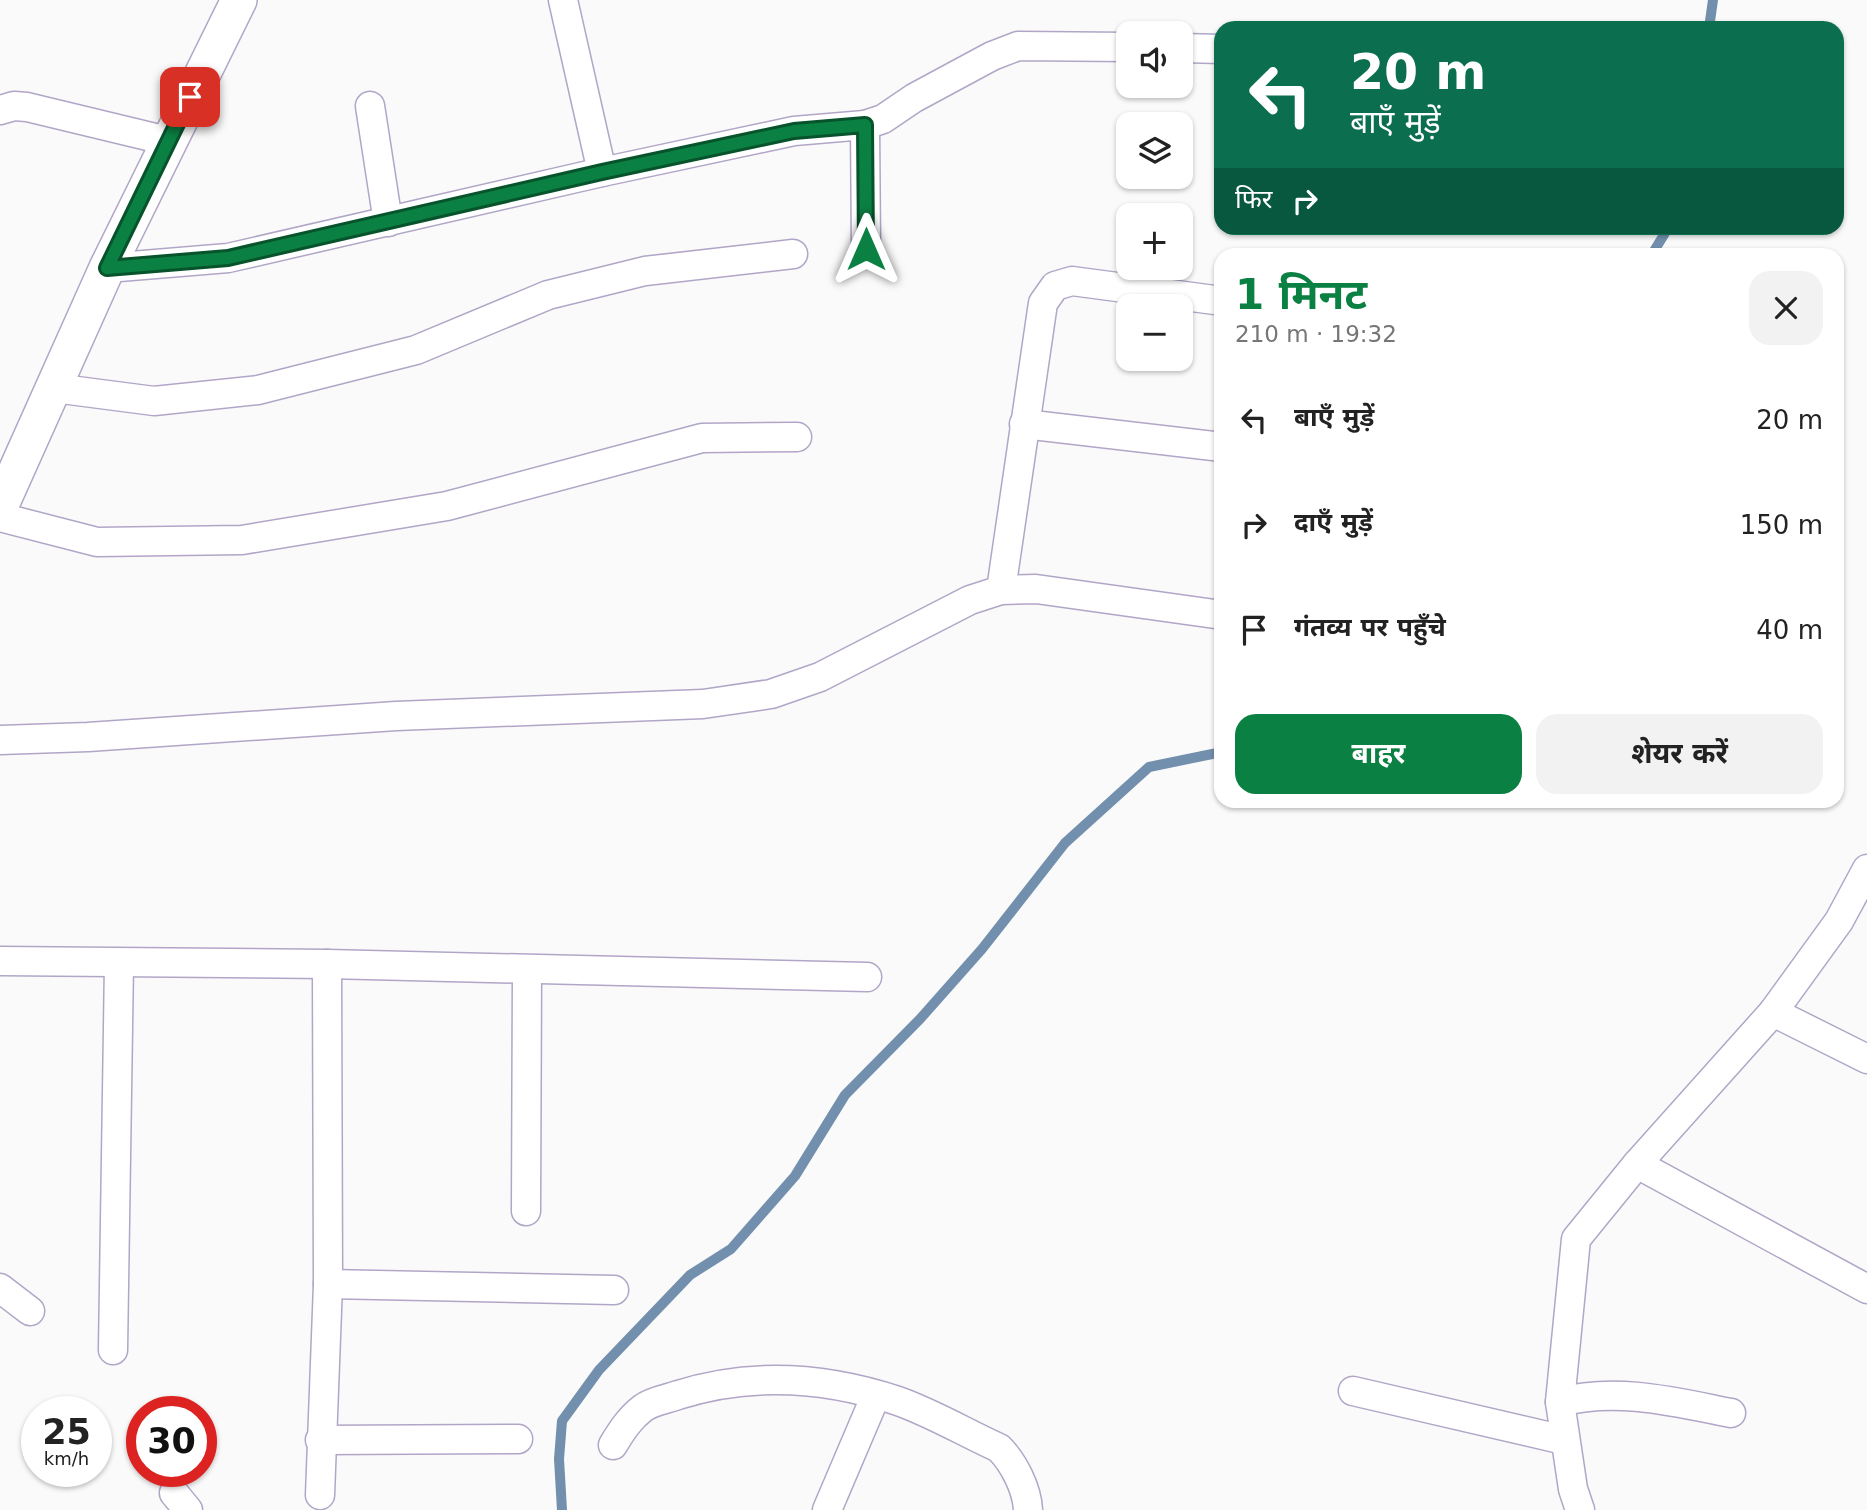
<!DOCTYPE html>
<html lang="hi">
<head>
<meta charset="utf-8">
<style>
  :root { --surface:#fff; --page:#f2f2f2; --text:#222; --muted:#767676; --accent:#0b8043 }
  body { margin:0; font-family:"DejaVu Sans","Noto Sans Devanagari",sans-serif; background:var(--page); color:var(--text); height:100vh; display:flex; flex-direction:column; font-size:26px; white-space:nowrap }
  * { box-sizing:border-box; margin:0 }
  p { font-size:23px; color:var(--muted) }
  .icon { flex:none; width:38px; height:38px; fill:none; stroke:currentColor; stroke-width:2; stroke-linecap:round; stroke-linejoin:round }
  .map { position:relative; flex:1; overflow:hidden }
  .details { position:absolute; left:1214px; top:248px; width:630px; height:560px; display:flex; flex-direction:column; background:var(--surface); border-radius:21px; box-shadow:0 2px 5px #0004 }
  .details>* { flex:none }
  .guide { position:absolute; left:1214px; top:21px; width:630px; height:214px; border-radius:21px; box-shadow:0 2px 5px #0004; background:#0b6e4f; color:#fff; overflow:hidden }
  .fabs { position:absolute; left:1116px; top:21px; display:grid; gap:14px }
  .fabs a { display:grid; place-items:center; width:77px; height:77px; border-radius:14px; background:var(--surface); box-shadow:0 2px 5px #0004; font-size:35px }
  .speed { position:absolute; left:21px; top:1396px; display:flex; gap:14px; font-size:35px; font-weight:700; text-align:center }
  .speed>* { display:grid; place-content:center; width:91px; height:91px; border-radius:50%; background:var(--surface); box-shadow:0 2px 5px #0004; line-height:1 }
  .speed small { font-size:18px; font-weight:400 }
  .speed .limit { border:10px solid #d22; background:#fff; color:#111 }
  .pin { position:absolute; display:grid; place-items:center; width:60px; height:60px; color:#fff; margin:-30px; border-radius:14px; box-shadow:0 4px 10px #0006 }
  .me { position:absolute; width:77px; margin:-38px; rotate:0deg; stroke-linejoin:round; filter:drop-shadow(0 0 5px #0008) }
  .turn { display:flex; align-items:center; gap:24px; height:147px; padding:0 21px; font-size:32px }
  .turn .icon { width:91px; height:91px; stroke-width:2.5 }
  .turn b { display:block; font-size:49px; line-height:60px }
  .then { display:flex; align-items:center; height:66px; padding:0 21px; background:#0003; gap:14px; font-size:26px }
  .round { display:grid; place-items:center; flex:none; width:74px; height:74px; border-radius:21px; background:var(--page) }
  .headline { display:flex; align-items:center; justify-content:space-between; height:119px; padding:0 21px }
  h1 { font-size:42px; font-weight:700; line-height:52px; color:var(--accent) }
  .action { display:flex; gap:14px; margin-top:auto; padding:14px 21px }
  .action a { flex:1; height:80px; border-radius:21px; background:var(--accent); color:#fff; font-size:28px; font-weight:700; line-height:80px; text-align:center }
  .action a+a { background:var(--page); color:var(--text) }
  ul { padding:0; list-style:none }
  li { display:flex; align-items:center; gap:21px; height:105px; padding:0 21px }
  li div { flex:1 }
  li b { display:block; font-size:26px }
  li em { font-style:normal }
  .map>svg:first-child { display:block }
</style>
</head>
<body>
<div class="map">
<svg width="1867" height="1510" viewBox="0 0 1867 1510">
  <rect width="100%" height="100%" fill="#fafafa"/>
  <g fill="none" stroke-linecap="round" stroke-linejoin="round">
    <g stroke="#7290ad" stroke-width="10">
      <polyline points="1709,28 1713,0"/>
      <polyline points="1651,256 1668,228"/>
      <polyline points="562,1510 559,1459 562,1421 599,1370 690,1275 731,1249 795,1176 845,1095 920,1019 982,949 1065,843 1149,767 1222,752"/>
    </g>
    <defs>
      <g id="minor">
        <polyline points="563,0 602,172"/>
        <polyline points="1181,48 1222,49"/>
        <polyline points="370,106 388,222"/>
        <polyline points="0,110 14,106 27,107 168,141"/>
        <polyline points="865,125 866,249"/>
        <polyline points="107,268 228,258 602,172 794,131 865,125 883,119 914,98 992,56 1018,46 1129,47"/>
        <polyline points="54,388 154,401 258,390 416,350 548,295 645,271 793,254"/>
        <polyline points="1024,424 1222,447"/>
        <polyline points="0,517 97,542 242,540 447,506 702,438 797,437"/>
        <polyline points="1001,590 1043,303 1055,286 1072,281 1222,301"/>
        <polyline points="0,740 88,737 396,716 703,704 771,694 820,677 970,600 1001,590 1036,589 1222,615"/>
        <polyline points="0,961 327,964 867,977"/>
        <polyline points="1773,1012 1867,1059"/>
        <polyline points="1637,1164 1867,1289"/>
        <polyline points="526,1211 527,971"/>
        <polyline points="328,1284 614,1290"/>
        <polyline points="0,1288 30,1311"/>
        <polyline points="113,1350 119,963"/>
        <polyline points="1353,1391 1564,1440"/>
        <path d="M 1560,1402 C 1617,1387 1675,1402 1731,1413"/>
        <polyline points="320,1440 518,1439"/>
        <path d="M 613,1445 C 622,1430 630,1418 643,1408 C 652,1401 667,1399 678,1395 C 751,1372 826,1377 898,1401 C 932,1413 966,1433 999,1448 C 1014,1463 1027,1489 1028,1510"/>
        <polyline points="174,1493 188,1510"/>
        <polyline points="320,1495 328,1284 327,964"/>
        <polyline points="827,1510 876,1395"/>
        <polyline points="1580,1510 1573,1489 1560,1402 1576,1239 1637,1164 1773,1012 1839,921 1867,869"/>
      </g>
      <polyline id="tertiary" points="0,507 107,268 239,0"/>
    </defs>
    <use href="#minor" stroke="#b1a6c7" stroke-width="31"/>
    <use href="#tertiary" stroke="#b1a6c7" stroke-width="38"/>
    <use href="#minor" stroke="#fff" stroke-width="28"/>
    <use href="#tertiary" stroke="#fff" stroke-width="35"/>
  </g>
  <g fill="none" stroke-linecap="round" stroke-linejoin="round">
    <defs>
      <polyline id="route" points="190,97 107,268 228,258 602,172 794,131 865,125 866,249"/>
    </defs>
    <use href="#route" stroke="#07532c" stroke-width="18"/>
    <use href="#route" stroke="#0b8043" stroke-width="12"/>
  </g>
</svg>
<div class="fabs">
<a><svg class="icon" aria-label="sound" viewBox="0 0 24 24"><path d="M4 9h4l5-4v14l-5-4H4zM17 9q2 3 0 6"/></svg></a>
<a><svg class="icon" aria-label="layers" viewBox="0 0 24 24"><path d="M12 4l9 5-9 5-9-5zM3 14l9 5 9-5"/></svg></a>
<a>+</a>
<a>−</a>
</div>
<div class="speed"><div>25<small>km/h</small></div><div class="limit">30</div></div>
<div class="pin" style="left:190px;top:97px;background:#d93025"><svg class="icon" aria-label="arrive" viewBox="0 0 24 24"><path d="M6 21V4h12l-3 4 3 4H6"/></svg></div>
<svg class="me" style="left:866px;top:249px" viewBox="-20 -20 40 40"><path d="M0-17L14 15 0 8-14 15z" fill="#0b8043" stroke="#fff" stroke-width="4"/></svg>
<div class="guide">
<div class="turn"><svg class="icon" aria-label="left" viewBox="0 0 24 24"><path d="M17 20v-9H6M10 6l-5 5 5 5"/></svg><div><b>20 m</b>बाएँ मुड़ें</div></div>
<div class="then">फिर<svg class="icon" aria-label="right" viewBox="0 0 24 24"><path d="M7 20v-9h11M14 6l5 5-5 5"/></svg></div>
</div>
<section class="details">
<div class="headline"><div><h1>1 मिनट</h1><p>210 m · 19:32</p></div><a class="round"><svg class="icon" aria-label="close" viewBox="0 0 24 24"><path d="M6 6l12 12M18 6L6 18"/></svg></a></div>
<ul>
<li><svg class="icon" aria-label="left" viewBox="0 0 24 24"><path d="M17 20v-9H6M10 6l-5 5 5 5"/></svg><div><b>बाएँ मुड़ें</b></div><em>20 m</em></li>
<li><svg class="icon" aria-label="right" viewBox="0 0 24 24"><path d="M7 20v-9h11M14 6l5 5-5 5"/></svg><div><b>दाएँ मुड़ें</b></div><em>150 m</em></li>
<li><svg class="icon" aria-label="arrive" viewBox="0 0 24 24"><path d="M6 21V4h12l-3 4 3 4H6"/></svg><div><b>गंतव्य पर पहुँचे</b></div><em>40 m</em></li>
</ul>
<div class="action"><a>बाहर</a><a>शेयर करें</a></div>
</section>
</div>
</body>
</html>
